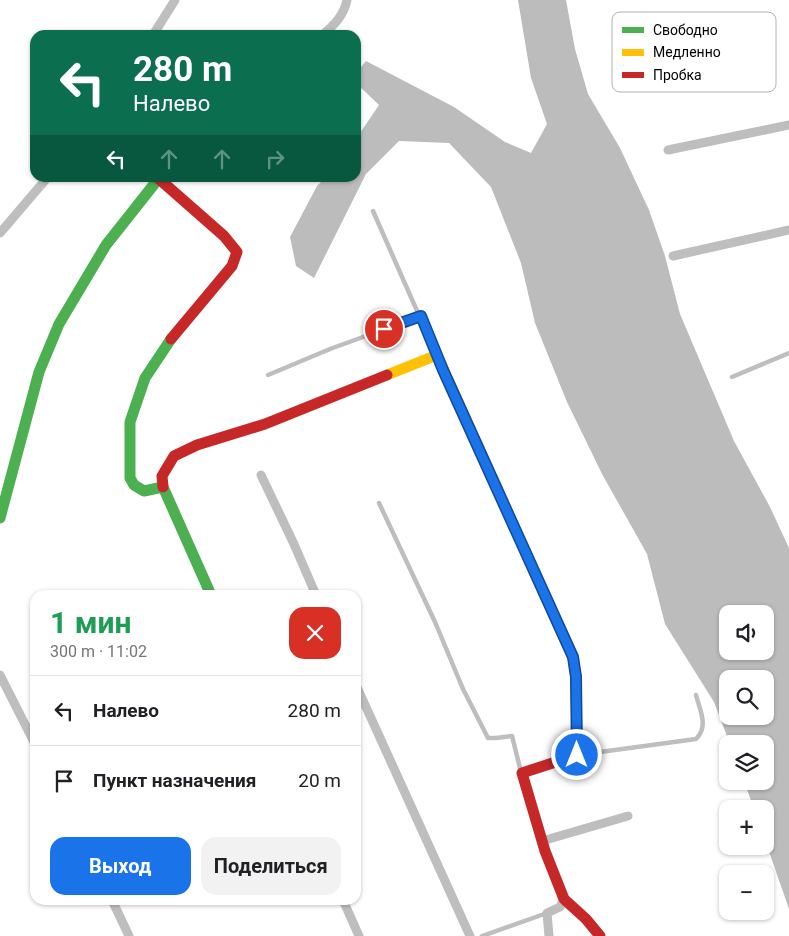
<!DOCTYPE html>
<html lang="ru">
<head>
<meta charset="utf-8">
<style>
  :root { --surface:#fff; --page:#f2f2f2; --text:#202124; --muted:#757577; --line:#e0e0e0; --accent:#1a73e8 }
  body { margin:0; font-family:Roboto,sans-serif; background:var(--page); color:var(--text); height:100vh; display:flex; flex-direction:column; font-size:19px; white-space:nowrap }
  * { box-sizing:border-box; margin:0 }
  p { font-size:16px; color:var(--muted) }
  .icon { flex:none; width:28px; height:28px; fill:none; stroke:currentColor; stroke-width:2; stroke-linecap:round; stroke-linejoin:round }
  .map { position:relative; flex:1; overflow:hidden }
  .panel { position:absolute; left:30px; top:590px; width:331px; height:315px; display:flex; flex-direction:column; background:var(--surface); border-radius:15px; box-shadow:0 1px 4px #0004 }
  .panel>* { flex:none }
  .hud { position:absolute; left:30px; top:30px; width:331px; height:152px; border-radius:15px; box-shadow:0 1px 4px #0004; background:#0b6e4f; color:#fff; overflow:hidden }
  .buttons { position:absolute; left:719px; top:605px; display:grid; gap:10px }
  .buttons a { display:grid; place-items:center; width:55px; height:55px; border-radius:10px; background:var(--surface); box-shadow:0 1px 4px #0004; font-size:25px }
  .pin { position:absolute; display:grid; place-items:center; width:42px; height:42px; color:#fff; margin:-21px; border:2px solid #fff; border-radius:50%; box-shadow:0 1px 5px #0007 }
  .me { position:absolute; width:55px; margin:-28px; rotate:0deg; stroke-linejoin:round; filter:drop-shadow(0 0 4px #0008) }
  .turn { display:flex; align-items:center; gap:18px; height:105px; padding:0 20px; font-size:22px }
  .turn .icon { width:65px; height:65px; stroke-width:2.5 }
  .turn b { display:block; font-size:35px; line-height:42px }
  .lanes { display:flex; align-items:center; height:48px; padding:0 20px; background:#0003; justify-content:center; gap:25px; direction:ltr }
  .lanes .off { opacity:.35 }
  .round { display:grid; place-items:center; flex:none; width:52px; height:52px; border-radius:15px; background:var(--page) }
  .headline { display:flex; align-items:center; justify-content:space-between; height:85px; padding:0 20px }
  h1 { font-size:30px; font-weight:700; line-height:38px; color:#1e9e55 }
  .primary-button { display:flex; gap:10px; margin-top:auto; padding:10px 20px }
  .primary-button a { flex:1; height:58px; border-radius:15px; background:var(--accent); color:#fff; font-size:20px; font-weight:700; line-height:58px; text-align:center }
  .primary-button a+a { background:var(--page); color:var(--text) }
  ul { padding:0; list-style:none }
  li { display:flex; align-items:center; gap:15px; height:70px; padding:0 20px; border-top:1px solid var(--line) }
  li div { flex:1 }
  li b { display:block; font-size:19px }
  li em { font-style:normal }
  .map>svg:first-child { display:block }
</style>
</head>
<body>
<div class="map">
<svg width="789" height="936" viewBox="0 0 789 936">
  <rect width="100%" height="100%" fill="#fff"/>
  <path fill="#bcbcbc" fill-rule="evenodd" d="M 518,0 L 566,0 L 575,49 L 588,94 L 620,148 L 649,210 L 665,256 L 680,314 L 734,441 L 770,507 L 789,548 L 789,909 L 765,840 L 765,809 L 754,809 L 744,781 L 765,781 L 765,744 L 730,744 L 714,702 L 665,624 L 647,554 L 602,474 L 567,402 L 535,323 L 521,263 L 491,187 L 449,143 L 399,141 L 366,174 L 314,278 L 296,266 L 290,237 L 317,186 L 325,178 L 356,178 L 356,139 L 379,105 L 356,83 L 356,73 L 366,61 L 454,107 L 505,142 L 531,153 L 547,124 L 531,78 ZM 728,614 L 765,614 L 765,651 L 728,651 ZM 728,679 L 765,679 L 765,716 L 728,716 Z"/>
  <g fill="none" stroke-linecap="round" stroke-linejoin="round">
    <g stroke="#bebebe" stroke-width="4.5">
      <polyline points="373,211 436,354"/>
      <polyline points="268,375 330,349 421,316"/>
      <polyline points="732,377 789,353"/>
      <polyline points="379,503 435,622 463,689 488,738 496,738 512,736 521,772"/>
      <path d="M 578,755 L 696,739 C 709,726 700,711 696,695"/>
      <polyline points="482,936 547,913"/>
    </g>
    <g stroke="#bebebe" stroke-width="9">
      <polyline points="153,35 175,0"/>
      <path d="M 322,35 C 334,26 344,15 347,0"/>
      <polyline points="668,150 789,125"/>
      <polyline points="0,233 47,178"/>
      <polyline points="673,256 789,230"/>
      <polyline points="261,475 293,542 316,595"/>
      <polyline points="0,675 35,744"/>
      <polyline points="356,685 470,936"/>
      <polyline points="542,841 628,816"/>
      <polyline points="112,900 129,936"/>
      <polyline points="343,900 359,936"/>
      <polyline points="549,936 547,913 560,907 564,899"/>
    </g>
    <g stroke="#4caf50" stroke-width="11">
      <polyline points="171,339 145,378 130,422 130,478 134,485 144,491 163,487 211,595"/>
      <polyline points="0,518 39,372 59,324 106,245 159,178"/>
    </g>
    <polyline stroke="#ffc107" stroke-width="11" points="387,375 437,355 543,591"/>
    <g stroke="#c62828" stroke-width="11">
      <polyline points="158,178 224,236 237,252 232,266 171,339"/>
      <polyline points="163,487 162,476 174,456 197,445 265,424 387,375"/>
      <polyline points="543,591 573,657 576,677 577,755 522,773 545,851 564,899 586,919 600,936"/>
    </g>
  </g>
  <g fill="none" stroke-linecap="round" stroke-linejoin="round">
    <defs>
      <polyline id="route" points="384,329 421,316 443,370 573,657 576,677 577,755"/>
    </defs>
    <use href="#route" stroke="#114b97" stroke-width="12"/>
    <use href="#route" stroke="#1a73e8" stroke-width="9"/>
  </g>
  <rect x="612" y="12" width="164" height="80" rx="8" fill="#fff" stroke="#b2b2b2" stroke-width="1"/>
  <rect x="622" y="27" width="22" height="6" fill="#4caf50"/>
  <rect x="622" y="49" width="22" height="7" fill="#ffc107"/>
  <rect x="622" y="72" width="22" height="6" fill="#c62828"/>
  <g font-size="14" fill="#000">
    <text x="653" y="35">Свободно</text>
    <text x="653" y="57">Медленно</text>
    <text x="653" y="80">Пробка</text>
  </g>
</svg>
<div class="buttons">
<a><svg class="icon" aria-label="sound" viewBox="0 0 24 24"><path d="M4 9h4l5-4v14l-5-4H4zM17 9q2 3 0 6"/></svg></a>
<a><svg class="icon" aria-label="search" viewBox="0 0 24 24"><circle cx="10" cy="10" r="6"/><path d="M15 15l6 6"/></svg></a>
<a><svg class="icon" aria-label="layers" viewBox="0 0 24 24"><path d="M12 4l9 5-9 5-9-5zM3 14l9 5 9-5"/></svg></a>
<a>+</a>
<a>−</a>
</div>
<div class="pin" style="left:384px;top:329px;background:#d93025"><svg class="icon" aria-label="arrive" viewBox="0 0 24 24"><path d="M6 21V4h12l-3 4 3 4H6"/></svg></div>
<svg class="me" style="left:577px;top:755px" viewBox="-20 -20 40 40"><circle r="17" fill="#1a73e8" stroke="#fff" stroke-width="3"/><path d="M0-11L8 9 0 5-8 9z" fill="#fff"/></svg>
<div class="hud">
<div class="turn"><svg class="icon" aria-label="left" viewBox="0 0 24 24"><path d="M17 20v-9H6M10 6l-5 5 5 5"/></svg><div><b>280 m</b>Налево</div></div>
<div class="lanes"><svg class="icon" aria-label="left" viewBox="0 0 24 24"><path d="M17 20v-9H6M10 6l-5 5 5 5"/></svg><svg class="icon off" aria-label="ahead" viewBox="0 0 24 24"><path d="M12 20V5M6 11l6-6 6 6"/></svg><svg class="icon off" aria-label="ahead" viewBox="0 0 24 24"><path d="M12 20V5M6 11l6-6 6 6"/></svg><svg class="icon off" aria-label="right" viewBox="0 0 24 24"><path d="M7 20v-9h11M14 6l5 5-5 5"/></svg></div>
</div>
<section class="panel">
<div class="headline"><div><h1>1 мин</h1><p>300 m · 11:02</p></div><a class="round" style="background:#d93025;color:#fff"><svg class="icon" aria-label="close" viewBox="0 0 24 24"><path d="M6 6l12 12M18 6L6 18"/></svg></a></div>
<ul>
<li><svg class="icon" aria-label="left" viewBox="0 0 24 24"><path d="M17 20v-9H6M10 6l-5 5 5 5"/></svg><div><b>Налево</b></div><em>280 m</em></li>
<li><svg class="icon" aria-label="arrive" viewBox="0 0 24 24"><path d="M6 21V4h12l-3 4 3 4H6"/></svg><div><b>Пункт назначения</b></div><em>20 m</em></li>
</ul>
<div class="primary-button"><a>Выход</a><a>Поделиться</a></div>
</section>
</div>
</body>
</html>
